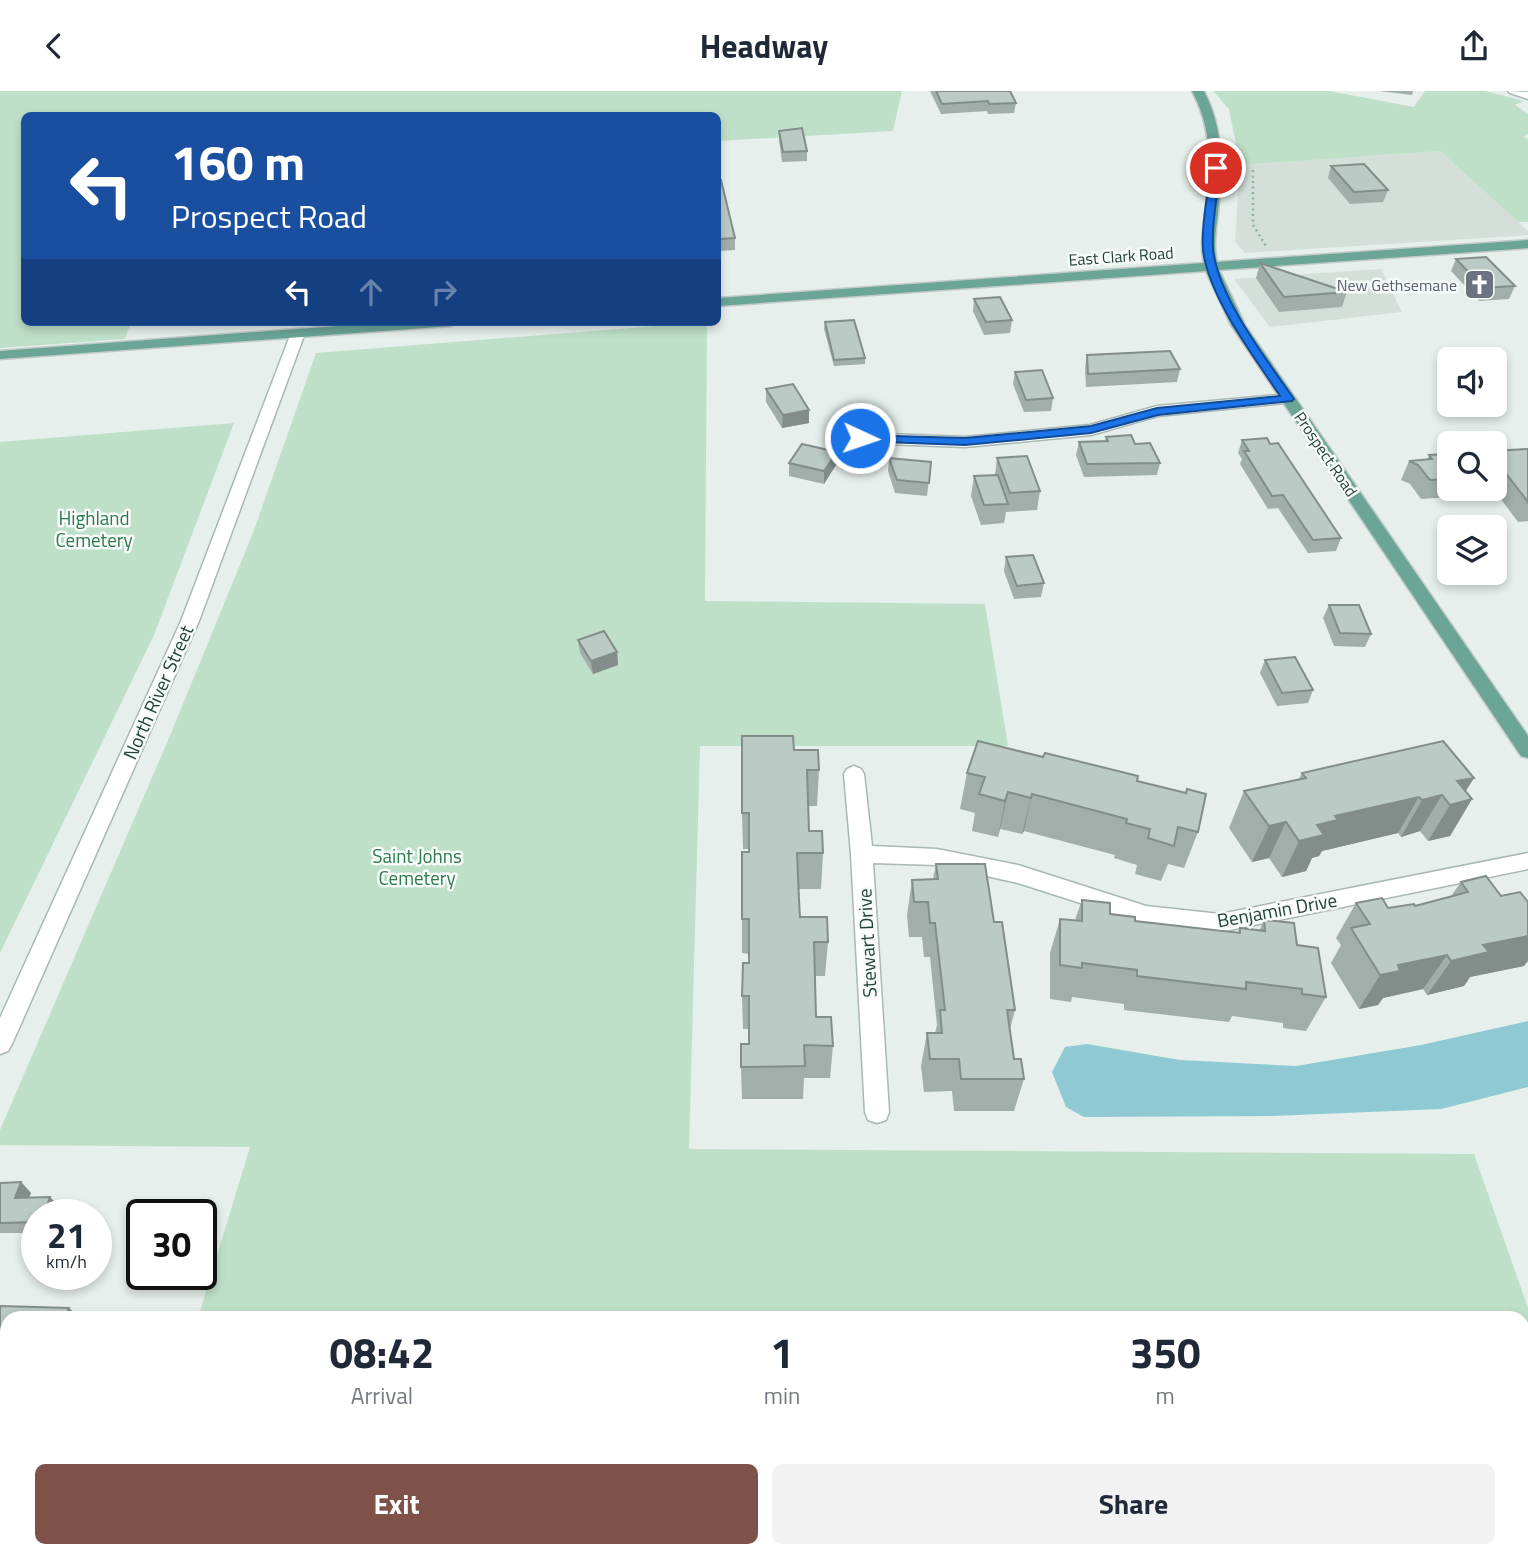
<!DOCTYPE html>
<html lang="en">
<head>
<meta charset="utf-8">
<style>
  :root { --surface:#fff; --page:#f2f2f3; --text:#1f2937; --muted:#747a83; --accent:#7f5249 }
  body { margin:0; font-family:"Titillium Web",sans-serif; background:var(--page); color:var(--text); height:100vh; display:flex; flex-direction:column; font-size:26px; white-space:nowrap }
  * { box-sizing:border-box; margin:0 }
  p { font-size:23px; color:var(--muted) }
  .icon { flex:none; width:38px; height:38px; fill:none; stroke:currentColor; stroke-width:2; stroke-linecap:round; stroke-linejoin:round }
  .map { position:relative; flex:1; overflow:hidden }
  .sheet { position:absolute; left:0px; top:1220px; width:1530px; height:247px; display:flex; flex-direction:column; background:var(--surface); border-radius:21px 21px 0 0; box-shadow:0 4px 10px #0003 }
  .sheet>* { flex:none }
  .hud { position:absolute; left:21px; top:21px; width:700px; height:214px; border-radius:10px; box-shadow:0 4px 10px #0003; background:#1a4fa0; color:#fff; overflow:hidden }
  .controls { position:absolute; left:1437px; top:256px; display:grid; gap:14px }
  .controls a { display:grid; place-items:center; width:70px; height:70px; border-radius:10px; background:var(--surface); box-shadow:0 4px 10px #0003; font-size:35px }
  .speed { position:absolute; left:21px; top:1108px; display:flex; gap:14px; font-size:35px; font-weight:700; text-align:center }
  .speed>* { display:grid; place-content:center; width:91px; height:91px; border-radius:50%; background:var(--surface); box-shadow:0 4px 10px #0003; line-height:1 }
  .speed small { font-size:18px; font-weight:400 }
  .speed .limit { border:4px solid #111; border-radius:10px; background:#fff; color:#111 }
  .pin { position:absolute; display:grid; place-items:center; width:60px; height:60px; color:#fff; margin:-30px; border:4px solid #fff; border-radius:50%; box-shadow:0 2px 7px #0007 }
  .me { position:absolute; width:77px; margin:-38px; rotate:93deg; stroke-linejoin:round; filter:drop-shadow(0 0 5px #0008) }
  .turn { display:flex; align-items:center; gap:24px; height:147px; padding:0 35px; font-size:32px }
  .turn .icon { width:91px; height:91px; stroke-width:2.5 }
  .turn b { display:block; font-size:49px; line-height:60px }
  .lanes { display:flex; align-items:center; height:66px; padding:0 35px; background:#0003; justify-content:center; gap:35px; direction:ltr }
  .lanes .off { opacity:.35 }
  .eta { display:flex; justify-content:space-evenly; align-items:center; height:119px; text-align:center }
  .eta b { font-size:42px; font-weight:700; line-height:49px }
  .cta { display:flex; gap:14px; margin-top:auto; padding:14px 35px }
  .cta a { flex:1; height:80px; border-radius:10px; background:var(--accent); color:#fff; font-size:28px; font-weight:700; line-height:80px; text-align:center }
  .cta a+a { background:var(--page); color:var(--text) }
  header { display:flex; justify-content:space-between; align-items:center; height:91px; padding:0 35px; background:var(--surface); font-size:32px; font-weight:700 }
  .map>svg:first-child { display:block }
</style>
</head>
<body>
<header><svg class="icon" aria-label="back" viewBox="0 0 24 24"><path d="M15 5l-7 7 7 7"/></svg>Headway<svg class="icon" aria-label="share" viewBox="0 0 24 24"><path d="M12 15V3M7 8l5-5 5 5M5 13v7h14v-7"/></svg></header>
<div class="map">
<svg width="1528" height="1466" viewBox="0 0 1528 1466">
  <rect width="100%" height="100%" fill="#e6efeb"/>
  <g fill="#d4dfda">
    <polygon points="1440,60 1528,140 1528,144 1245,162 1235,151 1240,74"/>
    <polygon points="1381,178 1402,221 1270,236 1234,188"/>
  </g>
  <g fill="#bfe0c8">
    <polygon points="0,0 902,0 893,40 718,50 718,24 24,24 24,231 131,231 125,248 0,257"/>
    <polygon points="1213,0 1329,0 1414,16 1425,0 1485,0 1524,10 1515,14 1528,23 1528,43 1523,46 1528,48 1528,131 1518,131 1440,60 1240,74 1229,18"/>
    <polygon points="707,231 705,510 985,513 1008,655 700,655 689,1058 1474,1063 1528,1217 1528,1466 126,1466 128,1460 1522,1460 1522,1227 198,1227 250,1056 0,1054 0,1039 169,647 253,442 316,262"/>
    <polygon points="234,332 154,544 0,862 0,351"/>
  </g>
  <polygon fill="#8ec9d4" points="1528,930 1528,996 1441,1018 1272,1025 1084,1026 1066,1016 1052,981 1065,956 1087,953 1180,969 1296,975 1421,954"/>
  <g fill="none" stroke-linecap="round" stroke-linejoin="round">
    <defs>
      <g id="minor">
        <polygon points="1508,0 1528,1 1528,8 1510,2"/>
        <polygon points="298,238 305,242 199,530 12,953 8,960 0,963 0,927 181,530 291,242"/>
        <polygon points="1288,303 1293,305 1296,308 1293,311 1158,325 1091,344 965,356 860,352 852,347 860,342 965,346 1090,334 1157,315"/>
        <polygon points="854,675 861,678 864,683 872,755 937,758 1018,774 1146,815 1220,823 1528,762 1528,778 1220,841 1146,833 1018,792 937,774 873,772 889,1021 886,1029 877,1032 868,1029 865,1021 851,763 844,683 847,678"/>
      </g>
      <g id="major">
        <path d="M 1192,0 L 1204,0 C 1225,41 1222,78 1218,122 C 1216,139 1213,154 1217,171 L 1528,149 L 1528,157 L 1219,179 L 1245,234 L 1528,645 L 1528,667 L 1521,665 L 1231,234 L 1206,180 L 718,215 L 718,207 L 1204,172 C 1200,155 1203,140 1205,123 C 1210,78 1214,41 1192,0 Z"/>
        <polygon points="392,231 458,231 451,235 0,268 0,260"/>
      </g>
    </defs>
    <use href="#minor" stroke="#a8b8b2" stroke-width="3"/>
    <use href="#major" stroke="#c2cac8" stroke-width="3"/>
    <polyline stroke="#86b3a5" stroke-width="2.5" stroke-dasharray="2 3.5" stroke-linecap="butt" points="1253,79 1253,134 1266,155"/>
    <use href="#minor" fill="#fff" fill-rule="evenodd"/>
    <use href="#major" fill="#6aa596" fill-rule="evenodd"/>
  </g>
  <g fill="#a1aea9">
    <polygon points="930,0 1010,0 1016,12 1014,22 988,23 987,20 941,23"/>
    <polygon points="1379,0 1413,0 1412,4"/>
    <polygon points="779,40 807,60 807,70 782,71 779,49"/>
    <polygon points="1331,75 1388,99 1383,111 1350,113 1328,87"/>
    <polygon points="718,90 735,147 735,159 718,160"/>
    <polygon points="1456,168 1515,195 1509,208 1479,210 1451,180"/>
    <polygon points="1260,172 1347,201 1342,216 1279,221 1256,187"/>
    <polygon points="974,208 1012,229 1010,242 984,244 973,220"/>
    <polygon points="825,231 865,267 865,273 834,275 824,238"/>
    <polygon points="1087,264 1180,278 1177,291 1086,296 1085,277"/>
    <polygon points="1015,281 1053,307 1051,320 1024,321 1013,293"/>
    <polygon points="766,298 809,319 809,332 782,337 766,311"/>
    <polygon points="1106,346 1135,353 1160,372 1157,384 1084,386 1076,364 1079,351 1105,350"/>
    <polygon points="1242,349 1341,447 1336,460 1308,462 1278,417 1268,418 1240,373 1242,368 1238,362"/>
    <polygon points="1528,358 1528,430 1518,431 1497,403 1421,408 1410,393 1401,389 1409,370 1427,369 1429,364 1449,363 1449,397 1494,397 1494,360"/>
    <polygon points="889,367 931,371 927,405 895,402 888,380"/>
    <polygon points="997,367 1040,400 1037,419 1006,421 1004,432 981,434 971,405 974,385 995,384"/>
    <polygon points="789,372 836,374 824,393 789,385"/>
    <polygon points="1006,466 1044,492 1041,506 1014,508 1004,480"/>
    <polygon points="1329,514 1371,543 1365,556 1334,555 1323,527"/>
    <polygon points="578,549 617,561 618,574 593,583 580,562"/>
    <polygon points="1265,569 1313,599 1308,612 1277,615 1260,582"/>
    <polygon points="794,659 819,679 817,715 808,715 809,740 823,762 821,798 798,798 800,826 828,851 825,885 815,885 816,926 833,955 830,987 804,987 803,1008 742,1008 741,976 749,953 749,938 743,938 742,905 749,872 749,863 742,862 742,828 749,758 743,758 742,722"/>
    <polygon points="967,682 1137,690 1198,741 1184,777 1168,773 1161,790 1135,783 1137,774 1114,767 1115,764 1024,740 1022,743 1000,738 998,746 972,740 975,722 960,718"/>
    <polygon points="1302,682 1466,700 1472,708 1450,745 1428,750 1420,740 1401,746 1398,742 1322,760 1319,765 1312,767 1306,780 1282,786 1269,767 1252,771 1229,737 1244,700 1299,688"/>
    <polygon points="936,773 994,831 1015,919 1010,938 1014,968 1024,988 1014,1020 954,1020 952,1000 924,1001 921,975 927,942 935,942 937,934 930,866 924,866 922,846 909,846 907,824 912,789 933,788"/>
    <polygon points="1461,791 1524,875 1470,886 1464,895 1427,904 1423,898 1383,907 1378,914 1359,918 1331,872 1341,854 1336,847 1356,812 1388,817 1415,815 1451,805"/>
    <polygon points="1082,809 1110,823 1135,830 1237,842 1240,837 1259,840 1264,829 1297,854 1326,906 1306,940 1283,937 1283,932 1232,925 1229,931 1124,919 1124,913 1072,906 1071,911 1050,908 1050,862 1060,828 1075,829"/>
    <polygon points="21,1091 31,1102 29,1107 60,1116 37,1124 37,1142 0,1142 0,1092"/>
    <polygon points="0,1215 69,1217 79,1226 7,1227 7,1267 0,1267"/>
  </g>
  <g fill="#838d89">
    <polygon points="809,319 809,332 782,337 783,324"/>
    <polygon points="837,361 836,374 824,393 824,380"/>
    <polygon points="617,561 618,574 593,583 591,570"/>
    <polygon points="1474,687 1459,711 1472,708 1450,745 1428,750 1450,714 1457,690"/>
    <polygon points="1008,701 1000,738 998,746 1005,710"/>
    <polygon points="1032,703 1024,740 1022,743"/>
    <polygon points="1442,704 1420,740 1401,746 1422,709"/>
    <polygon points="1419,706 1398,742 1322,760 1319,765 1312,767 1306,780 1282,786 1299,750 1317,734 1335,725"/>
    <polygon points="1286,731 1269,767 1252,771 1269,735"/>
    <polygon points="1528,845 1528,870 1524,875 1470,886 1464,895 1427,904 1451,870 1483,854"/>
    <polygon points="1447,864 1423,898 1383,907 1378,914 1359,918 1380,884 1398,874"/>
    <polygon points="21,1091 31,1102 25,1117 15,1107"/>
    <polygon points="50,1106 60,1116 57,1124 44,1124"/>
    <polygon points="69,1217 79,1226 79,1227 65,1227"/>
  </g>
  <g fill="#bbcac4" stroke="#838d89" stroke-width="2">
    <polygon points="936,0 1010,0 1016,12 989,13 988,10 942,13"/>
    <polygon points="802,37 807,60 783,61 779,40"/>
    <polygon points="1364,73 1388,99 1354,101 1331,75"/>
    <polygon points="721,89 735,147 718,148 718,90"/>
    <polygon points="1486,166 1515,195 1484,197 1456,168"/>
    <polygon points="1260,172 1347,201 1284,206"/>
    <polygon points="1000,206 1012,229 986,231 974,208"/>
    <polygon points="854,229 865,267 834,269 825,231"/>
    <polygon points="1170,260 1180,278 1088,283 1087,264"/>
    <polygon points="1042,279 1053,307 1026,309 1015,281"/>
    <polygon points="793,293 809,319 783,324 766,298"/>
    <polygon points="1131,344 1135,353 1150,352 1160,372 1087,373 1079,351 1108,350 1106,346"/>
    <polygon points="1267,347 1270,353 1278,352 1341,447 1313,449 1283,404 1272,405 1244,360 1249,360 1242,349"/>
    <polygon points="802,353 837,361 824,380 789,372"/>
    <polygon points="1528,358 1528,411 1507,384 1494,385 1494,360"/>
    <polygon points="1449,363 1449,388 1430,389 1418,374 1409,370 1432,368 1429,364"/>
    <polygon points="1027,365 1040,400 1010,402 997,367"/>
    <polygon points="889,367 931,371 929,392 897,389"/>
    <polygon points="998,384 1008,413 984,414 974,385"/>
    <polygon points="1033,464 1044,492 1017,495 1006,466"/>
    <polygon points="1329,514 1359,514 1371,543 1340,542"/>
    <polygon points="604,540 617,561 591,570 578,549"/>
    <polygon points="1295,566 1313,599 1282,602 1265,569"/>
    <polygon points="742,645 793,645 794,659 818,659 819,679 807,679 809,740 822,740 823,762 797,762 799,809 800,826 827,826 828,851 814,851 816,926 831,926 833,955 804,954 805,975 741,976 741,953 749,953 749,905 742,905 743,872 749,872 749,828 742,828 742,761 749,761 749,722 742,722"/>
    <polygon points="978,650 1043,666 1045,662 1138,685 1137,690 1186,702 1187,698 1206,703 1198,741 1178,736 1174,755 1148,747 1150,738 1126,732 1127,728 1032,703 1031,707 1008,701 1005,710 979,703 985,686 967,682"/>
    <polygon points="1443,650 1474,687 1457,690 1472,708 1450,714 1442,704 1422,709 1419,706 1335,725 1338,729 1317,734 1324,744 1299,750 1286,731 1269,735 1244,700 1306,687 1302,682"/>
    <polygon points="936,773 985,773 994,831 1002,831 1015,919 1007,919 1014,968 1021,968 1024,988 961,988 959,968 930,968 927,942 942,942 940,919 945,919 935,832 930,832 928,811 914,811 912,789 938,788"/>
    <polygon points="1486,785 1501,805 1520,801 1528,811 1528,845 1483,854 1489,861 1451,870 1447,864 1398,874 1400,880 1380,884 1351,837 1370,833 1356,812 1382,807 1388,817 1414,813 1415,815 1468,801 1461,791"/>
    <polygon points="1082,809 1110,812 1110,823 1135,826 1135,830 1240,842 1240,837 1265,840 1264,829 1294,832 1297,854 1318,857 1326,906 1302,903 1302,898 1246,891 1246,898 1137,885 1137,879 1082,872 1082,877 1060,874 1060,828 1082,830"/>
    <polygon points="21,1091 15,1107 50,1106 44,1124 37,1124 37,1131 0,1132 0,1092"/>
    <polygon points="0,1215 69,1217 65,1227 7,1227 7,1258 0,1258"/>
  </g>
  <path fill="#1a73e8" stroke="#114b97" stroke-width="2" d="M 1216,75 L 1220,77 C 1218,103 1211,132 1213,158 C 1218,206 1266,268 1294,308 L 1292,310 L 1158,324 L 1091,342 L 965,354 L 856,350 L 856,345 L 860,344 L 965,347 L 1091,335 L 1157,317 L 1280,305 C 1254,265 1208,206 1203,158 C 1201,133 1208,103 1211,77 Z"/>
  <defs>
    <symbol id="church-square" viewBox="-11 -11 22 22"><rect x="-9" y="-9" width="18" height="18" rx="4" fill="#6b7280" stroke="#f7fbf9"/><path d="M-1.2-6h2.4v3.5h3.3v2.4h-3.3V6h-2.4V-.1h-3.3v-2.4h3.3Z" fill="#fff"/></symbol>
  </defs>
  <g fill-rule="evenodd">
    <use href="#church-square" x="1462" y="176" width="35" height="35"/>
  </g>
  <g text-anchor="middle" stroke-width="5" stroke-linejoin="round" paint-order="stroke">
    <g font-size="16" fill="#24423a" stroke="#f7fbf9">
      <text transform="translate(1121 165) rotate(-4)" y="6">East Clark Road</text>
      <text transform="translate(1326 363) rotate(56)" y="6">Prospect Road</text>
    </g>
    <g font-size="16" fill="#5b616d" stroke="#f7fbf9" text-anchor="end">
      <text x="1457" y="200">New Gethsemane</text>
    </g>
    <g font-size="19" fill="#2d7a4b" stroke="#f7fbf9">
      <text x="94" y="434">Highland<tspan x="94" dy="22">Cemetery</tspan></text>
      <text x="417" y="772">Saint Johns<tspan x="417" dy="22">Cemetery</tspan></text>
    </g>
    <g font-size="19" fill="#24423a" stroke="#f7fbf9">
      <text transform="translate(158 601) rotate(-66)" y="7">North River Street</text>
      <text transform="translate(1277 819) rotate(-10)" y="7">Benjamin Drive</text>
      <text transform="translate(867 852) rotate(-93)" y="7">Stewart Drive</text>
    </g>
  </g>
</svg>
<div class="controls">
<a><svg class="icon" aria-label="sound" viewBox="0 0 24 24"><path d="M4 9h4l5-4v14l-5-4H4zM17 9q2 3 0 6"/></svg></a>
<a><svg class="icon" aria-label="search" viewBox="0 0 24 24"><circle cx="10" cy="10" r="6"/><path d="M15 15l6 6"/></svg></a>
<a><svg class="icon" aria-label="layers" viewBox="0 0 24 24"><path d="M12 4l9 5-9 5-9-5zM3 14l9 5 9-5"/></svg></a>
</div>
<div class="speed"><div>21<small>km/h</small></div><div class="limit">30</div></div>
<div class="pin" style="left:1216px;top:77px;background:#d93025"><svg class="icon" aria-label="arrive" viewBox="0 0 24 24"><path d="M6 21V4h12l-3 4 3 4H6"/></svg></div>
<svg class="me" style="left:860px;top:347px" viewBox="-20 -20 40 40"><circle r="17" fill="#1a73e8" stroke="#fff" stroke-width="3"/><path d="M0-11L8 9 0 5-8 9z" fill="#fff"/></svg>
<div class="hud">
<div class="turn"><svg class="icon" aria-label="left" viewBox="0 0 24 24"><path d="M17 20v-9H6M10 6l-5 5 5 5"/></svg><div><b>160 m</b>Prospect Road</div></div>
<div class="lanes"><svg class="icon" aria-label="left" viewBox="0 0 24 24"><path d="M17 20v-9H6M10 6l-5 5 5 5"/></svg><svg class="icon off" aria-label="ahead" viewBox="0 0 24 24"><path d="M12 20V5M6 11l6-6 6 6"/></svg><svg class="icon off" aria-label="right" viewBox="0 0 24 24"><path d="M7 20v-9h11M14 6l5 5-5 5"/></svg></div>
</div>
<section class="sheet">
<div class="eta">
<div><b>08:42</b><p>Arrival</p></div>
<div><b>1</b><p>min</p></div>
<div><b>350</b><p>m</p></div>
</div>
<div class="cta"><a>Exit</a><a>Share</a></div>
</section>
</div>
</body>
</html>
